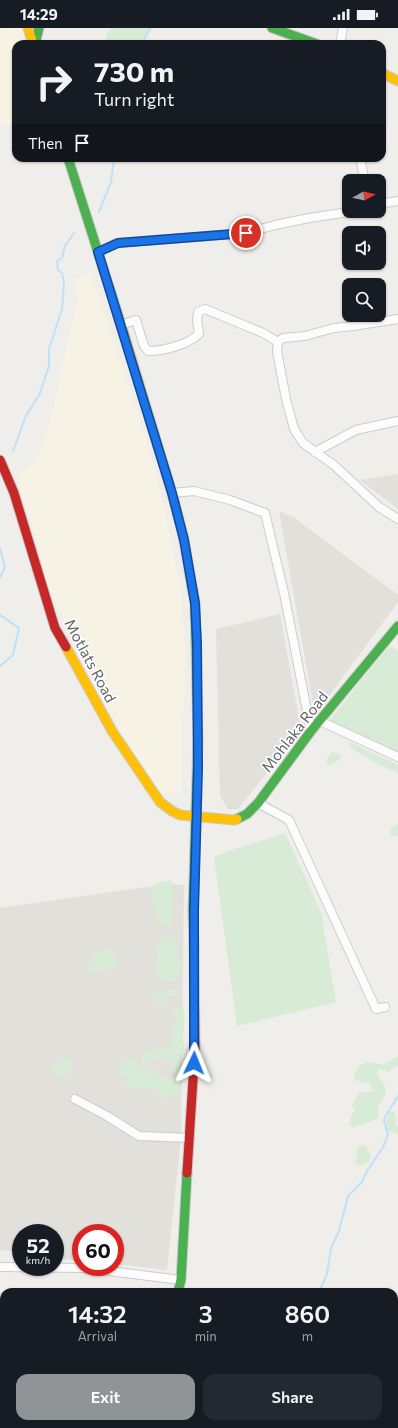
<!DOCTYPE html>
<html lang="en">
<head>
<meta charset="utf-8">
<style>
  :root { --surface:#171b24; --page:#242831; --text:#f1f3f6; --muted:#9ea1a6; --accent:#919496 }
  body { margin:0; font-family:Commissioner,sans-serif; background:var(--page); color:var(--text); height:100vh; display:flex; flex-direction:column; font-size:15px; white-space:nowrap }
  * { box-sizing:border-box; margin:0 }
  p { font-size:13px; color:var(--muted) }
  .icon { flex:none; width:22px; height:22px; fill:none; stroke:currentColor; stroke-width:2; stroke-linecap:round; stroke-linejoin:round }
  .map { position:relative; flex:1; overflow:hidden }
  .details { position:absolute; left:0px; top:1260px; width:398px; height:140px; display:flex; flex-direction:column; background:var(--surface); border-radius:12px 12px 0 0; box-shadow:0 1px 3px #0004 }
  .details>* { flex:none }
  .banner { position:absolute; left:12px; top:12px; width:374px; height:122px; border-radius:12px; box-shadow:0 1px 3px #0004; background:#171b24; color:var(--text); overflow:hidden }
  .needle { width:26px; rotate:82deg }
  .fabs { position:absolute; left:342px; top:146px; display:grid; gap:8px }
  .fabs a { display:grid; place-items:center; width:44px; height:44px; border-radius:8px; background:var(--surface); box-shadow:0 1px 3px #0004; font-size:20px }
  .speed { position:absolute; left:12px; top:1196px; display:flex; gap:8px; font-size:20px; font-weight:700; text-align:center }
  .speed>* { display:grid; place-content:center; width:52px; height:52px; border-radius:50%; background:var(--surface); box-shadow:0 1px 3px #0004; line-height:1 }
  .speed small { font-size:10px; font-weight:400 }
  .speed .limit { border:6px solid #d22; background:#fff; color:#111 }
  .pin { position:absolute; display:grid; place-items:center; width:34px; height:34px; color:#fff; margin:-17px; border:2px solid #fff; border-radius:50%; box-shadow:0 1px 4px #0007 }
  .me { position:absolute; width:44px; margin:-22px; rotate:2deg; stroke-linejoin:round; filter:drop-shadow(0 0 3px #0008) }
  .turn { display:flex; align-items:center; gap:14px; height:84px; padding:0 16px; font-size:18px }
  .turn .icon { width:52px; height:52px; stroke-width:2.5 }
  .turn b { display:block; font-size:28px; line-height:34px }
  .then { display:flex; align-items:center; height:38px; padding:0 16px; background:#0003; gap:8px; font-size:15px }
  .eta { display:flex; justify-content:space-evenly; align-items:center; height:68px; text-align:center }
  .eta b { font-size:24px; font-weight:600; line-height:28px }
  .button { display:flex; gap:8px; margin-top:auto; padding:8px 16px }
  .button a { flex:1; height:46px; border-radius:12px; background:var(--accent); color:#fff; font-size:16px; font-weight:600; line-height:46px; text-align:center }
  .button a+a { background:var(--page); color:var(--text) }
  .status { display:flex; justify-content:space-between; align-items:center; height:28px; padding:0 20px; background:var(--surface); direction:ltr }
  .status svg { height:11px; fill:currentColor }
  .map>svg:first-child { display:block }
</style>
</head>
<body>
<div class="status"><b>14:29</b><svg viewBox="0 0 49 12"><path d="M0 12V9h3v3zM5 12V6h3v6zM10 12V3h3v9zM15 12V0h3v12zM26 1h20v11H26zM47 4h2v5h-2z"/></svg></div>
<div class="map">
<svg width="398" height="1400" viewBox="0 0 398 1400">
  <rect width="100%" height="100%" fill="#efeeea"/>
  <g fill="#f7f3e4">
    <polygon points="6,0 21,0 26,16 16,16 16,96 0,97 0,1"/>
    <polygon points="91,245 144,405 161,466 180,557 186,634 182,699 181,763 163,766 157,762 126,712 100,664 54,571 47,555 31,493 16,448 34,434 42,419 51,392 68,312 78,274 75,251"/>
  </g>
  <g fill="#e2e0da">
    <polygon points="398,446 398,481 360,452"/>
    <polygon points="279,483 293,489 398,567 398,574 315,687"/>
    <polygon points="280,586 301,702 238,781 228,781 220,768 216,601"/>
    <polygon points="167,856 184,857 181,1109 167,1242 115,1236 115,1205 81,1205 81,1233 55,1230 55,1205 21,1205 21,1225 0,1222 0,880"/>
  </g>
  <g fill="#d8ebd6">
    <polygon points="112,0 153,0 141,16 105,16 106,6"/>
    <polygon points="389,618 398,622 398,727 330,692"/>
    <path d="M 350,714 L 398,737 L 398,745 C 389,743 354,724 348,717 Z"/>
    <path d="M 334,724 L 340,727 L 342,730 L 330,738 L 326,737 C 326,731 329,726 334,724 Z"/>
    <polygon points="398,796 398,808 392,808 390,804 392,799"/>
    <polygon points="285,805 321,884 336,974 237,998 214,829 225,824"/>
    <path d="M 171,852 C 172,860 172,867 172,875 C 171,883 174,889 172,897 L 167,899 L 163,897 L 158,890 L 151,871 L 152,862 L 158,855 Z"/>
    <polygon points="169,908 175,910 180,933 179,949 174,953 165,954 159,949 156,923 162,914"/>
    <path d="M 109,919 C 114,923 114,928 118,933 L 117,939 L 113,942 L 104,941 L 93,944 L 89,941 L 88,938 C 91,933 91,929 94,925 L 105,924 L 105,920 Z"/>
    <path d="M 176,961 L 180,966 C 175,969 171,967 166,968 L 162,977 L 158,975 L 152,968 L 154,965 Z"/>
    <path d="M 174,980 L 179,980 L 184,983 L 185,987 L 183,1008 L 184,1019 L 180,1034 L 179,1046 L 177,1047 L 171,1040 L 173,1032 C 155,1026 155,1031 141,1040 L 140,1034 L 143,1027 L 161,1020 L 169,1020 L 171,1018 L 171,1009 L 174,1003 L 173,998 L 177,990 L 173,983 Z"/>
    <path d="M 398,1028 L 398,1037 L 388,1044 L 380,1041 L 378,1041 L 377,1047 L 384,1056 L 386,1064 L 385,1068 L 378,1079 L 379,1089 C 371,1095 362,1095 353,1100 L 350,1096 L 351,1087 L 355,1084 L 352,1077 L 359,1065 L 372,1063 L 371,1056 L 354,1052 L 355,1045 L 360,1037 L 368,1034 L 383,1037 Z"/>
    <path d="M 72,1029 L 73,1038 L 63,1051 L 53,1045 L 50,1039 C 56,1035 62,1034 67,1030 Z"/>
    <polygon points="133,1030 140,1045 146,1044 151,1040 157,1043 157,1048 164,1048 170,1051 177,1049 179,1051 180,1059 177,1065 171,1066 162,1072 159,1070 160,1061 136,1059 132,1061 127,1059 127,1052 125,1047 120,1048 118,1043 128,1031"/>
    <polygon points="394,1083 396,1090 395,1097 398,1098 398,1106 388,1102 385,1100 386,1094 390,1084"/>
    <path d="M 365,1117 L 370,1125 L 370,1133 C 366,1138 360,1138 354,1135 L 357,1128 L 357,1119 Z"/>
    <polygon points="398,1319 398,1398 375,1400 306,1400 306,1396 394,1396 394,1320"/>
    <polygon points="187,1396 262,1396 261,1400 223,1400 216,1398 214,1400 186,1400"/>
  </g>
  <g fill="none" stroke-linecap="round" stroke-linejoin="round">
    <g stroke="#bfe0f9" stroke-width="2">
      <polyline points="142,16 150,0"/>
      <polyline points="99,184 111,154 114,130"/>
      <polyline points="13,423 26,388 40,365 49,338 49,321 62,281 64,255 62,245 58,242 57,233 62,230 65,218 74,205"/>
      <polyline points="0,521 5,539 0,549"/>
      <polyline points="0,587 19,600 13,627 0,638"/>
      <polyline points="319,1264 327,1246 331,1220 339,1203 348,1168 362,1154 367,1143 383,1119 388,1107 384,1093 385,1089 398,1068"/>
      <polyline points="221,1400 224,1396"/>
    </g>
    <defs>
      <g id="street">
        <polyline points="340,16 343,0"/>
        <polyline points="360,130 365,153"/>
        <polyline points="379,176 398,173"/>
        <polyline points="98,224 117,215 246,205 275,197 309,190 356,183"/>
        <polyline points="398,291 353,298 334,300 305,308 283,310 278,314 277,323 286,371 294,401 303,415 335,438 379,479 398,491"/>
        <path d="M 121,297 L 136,292 L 144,318 L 148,323 C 164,323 187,317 199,306 L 197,292 L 198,284 L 205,281 L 263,305 L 278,314"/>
        <polyline points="315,424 356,402 398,393"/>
        <polyline points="172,465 194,463 230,472 265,485 284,565 311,703"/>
        <polyline points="320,693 398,729"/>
        <polyline points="258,775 289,792 376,981 385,979"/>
        <polyline points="75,1071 107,1088 139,1108 190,1110"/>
        <polyline points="0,1239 85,1240 181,1252"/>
      </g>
      <g id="fast">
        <polyline points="272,0 317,16"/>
        <polyline points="35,16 39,0"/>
        <polyline points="68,130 125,309"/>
        <polyline points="192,559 195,575 198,710 193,882 194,921"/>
        <polyline points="237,791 247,786 258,775 311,703 398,598"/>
        <polyline points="178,1264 181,1252 187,1145"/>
      </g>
      <g id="slow">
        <polyline points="28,0 33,16"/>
        <polyline points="382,45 398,53"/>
        <polyline points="125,309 172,465 184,511 192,559"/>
        <polyline points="66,619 112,703 160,774 172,783 180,787 234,792 237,791"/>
        <polyline points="103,1400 104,1396"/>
      </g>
      <g id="jam">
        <polyline points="0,432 14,465 55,600 66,619"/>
        <polyline points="187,1145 195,1020 194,921"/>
      </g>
    </defs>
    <use href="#street" stroke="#cbcccc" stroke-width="10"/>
    <use href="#fast" stroke="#cacacb" stroke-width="11"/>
    <use href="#slow" stroke="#cacacb" stroke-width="11"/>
    <use href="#jam" stroke="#cacacb" stroke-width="11"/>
    <use href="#street" stroke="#fdfcfc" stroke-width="8"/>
    <use href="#fast" stroke="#4caf50" stroke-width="9"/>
    <use href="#slow" stroke="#ffc107" stroke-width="9"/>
    <use href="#jam" stroke="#c62828" stroke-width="9"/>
  </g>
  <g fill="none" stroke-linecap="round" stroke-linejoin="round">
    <defs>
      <polyline id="route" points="194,1035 194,882 198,740 197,615 195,575 184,512 172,465 98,224 118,215 246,205"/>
    </defs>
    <use href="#route" stroke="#114b97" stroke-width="10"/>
    <use href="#route" stroke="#1a73e8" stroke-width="7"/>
  </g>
  <g text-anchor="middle" stroke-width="3" stroke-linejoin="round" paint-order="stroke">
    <g font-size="15" fill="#5f6368" stroke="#fff">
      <text transform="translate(90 633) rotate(62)" y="5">Motlats Road</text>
      <text transform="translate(295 704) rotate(-52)" y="5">Mohlaka Road</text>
    </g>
  </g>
</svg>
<div class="fabs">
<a><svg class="needle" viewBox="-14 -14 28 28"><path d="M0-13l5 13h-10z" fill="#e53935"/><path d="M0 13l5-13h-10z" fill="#9ea1a6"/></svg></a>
<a><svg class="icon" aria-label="sound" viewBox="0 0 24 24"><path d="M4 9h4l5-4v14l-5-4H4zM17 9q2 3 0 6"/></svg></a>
<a><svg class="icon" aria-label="search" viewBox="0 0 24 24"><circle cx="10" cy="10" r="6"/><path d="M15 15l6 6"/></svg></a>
</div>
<div class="speed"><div>52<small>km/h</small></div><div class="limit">60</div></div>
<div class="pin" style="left:246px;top:205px;background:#d93025"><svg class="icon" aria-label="arrive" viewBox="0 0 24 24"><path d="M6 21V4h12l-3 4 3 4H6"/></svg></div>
<svg class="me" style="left:194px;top:1035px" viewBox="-20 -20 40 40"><path d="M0-17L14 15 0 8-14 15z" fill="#1a73e8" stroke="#fff" stroke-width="4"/></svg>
<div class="banner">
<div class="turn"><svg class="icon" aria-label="right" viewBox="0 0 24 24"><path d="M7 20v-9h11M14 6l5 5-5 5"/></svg><div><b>730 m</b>Turn right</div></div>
<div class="then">Then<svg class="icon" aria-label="arrive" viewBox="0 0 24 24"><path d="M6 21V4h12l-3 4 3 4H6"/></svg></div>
</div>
<section class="details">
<div class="eta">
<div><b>14:32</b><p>Arrival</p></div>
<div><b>3</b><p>min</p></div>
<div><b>860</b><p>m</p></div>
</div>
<div class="button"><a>Exit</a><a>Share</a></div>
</section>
</div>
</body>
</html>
